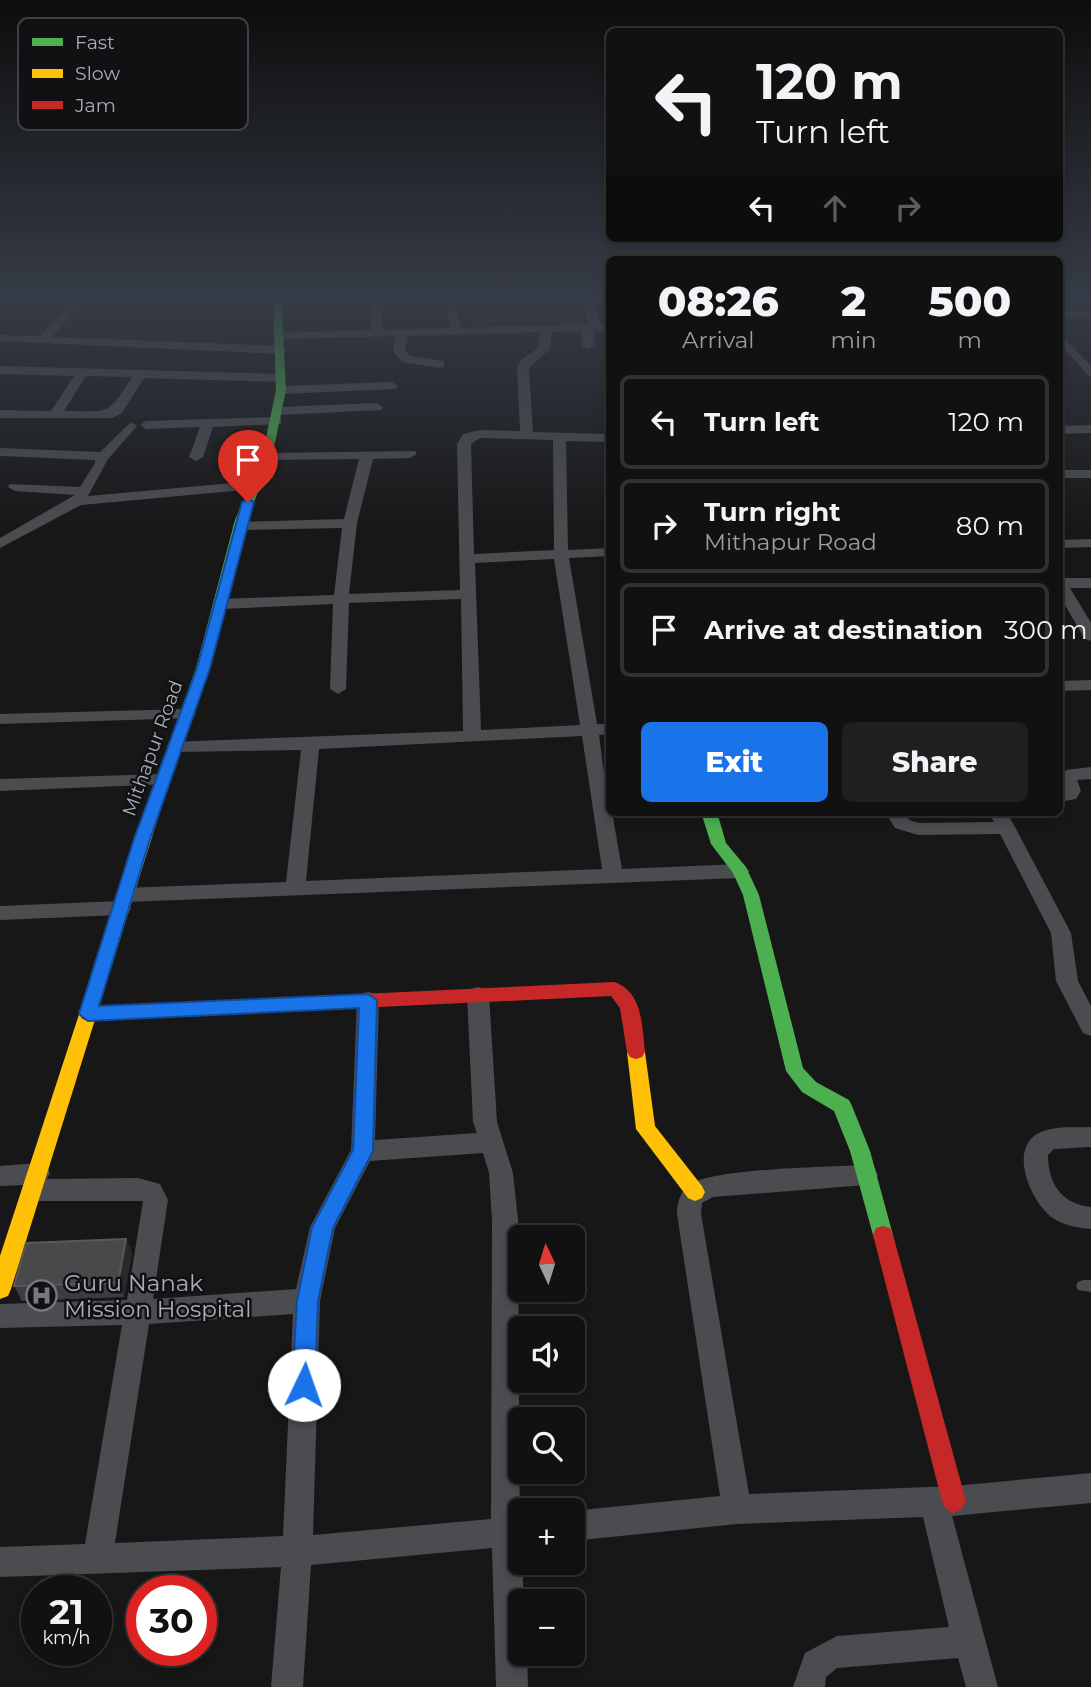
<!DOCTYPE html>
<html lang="en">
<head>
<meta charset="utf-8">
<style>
  :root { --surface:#111; --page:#1e1f1f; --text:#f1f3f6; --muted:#9c9d9f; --line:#303131; --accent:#1a73e8 }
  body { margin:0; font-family:Montserrat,sans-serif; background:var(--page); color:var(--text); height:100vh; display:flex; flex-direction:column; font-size:26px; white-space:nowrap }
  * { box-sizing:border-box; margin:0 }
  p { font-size:23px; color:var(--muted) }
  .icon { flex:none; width:38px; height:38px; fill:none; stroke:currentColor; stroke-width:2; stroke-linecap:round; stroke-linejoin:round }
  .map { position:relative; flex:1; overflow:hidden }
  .panel { position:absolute; left:606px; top:256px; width:457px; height:560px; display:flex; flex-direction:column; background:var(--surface); border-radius:10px; box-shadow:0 4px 10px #0003,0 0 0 2px var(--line) }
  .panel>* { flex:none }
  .hud { position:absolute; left:606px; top:28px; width:457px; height:214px; border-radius:10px; box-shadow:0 4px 10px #0003,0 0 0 2px var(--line); background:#111; color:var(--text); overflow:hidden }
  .needle { width:46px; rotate:356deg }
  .tools { position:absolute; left:508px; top:1225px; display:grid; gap:14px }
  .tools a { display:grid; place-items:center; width:77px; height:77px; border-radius:10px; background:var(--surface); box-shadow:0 4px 10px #0003,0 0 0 2px var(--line); font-size:35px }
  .speed { position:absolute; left:21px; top:1575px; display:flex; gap:14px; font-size:35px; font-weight:700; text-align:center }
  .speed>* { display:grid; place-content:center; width:91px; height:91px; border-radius:50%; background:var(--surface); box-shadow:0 4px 10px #0003,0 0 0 2px var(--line); line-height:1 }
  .speed small { font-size:18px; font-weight:400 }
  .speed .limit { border:10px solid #d22; background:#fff; color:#111 }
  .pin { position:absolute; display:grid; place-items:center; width:60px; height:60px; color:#fff; margin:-72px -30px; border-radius:50% 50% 50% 0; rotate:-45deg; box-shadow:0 0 7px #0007 }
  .pin .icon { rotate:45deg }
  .me { position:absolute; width:77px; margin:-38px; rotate:3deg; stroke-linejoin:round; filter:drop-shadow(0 0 5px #0008) }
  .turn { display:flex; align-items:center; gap:24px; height:147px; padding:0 35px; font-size:32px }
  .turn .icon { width:91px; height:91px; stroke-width:2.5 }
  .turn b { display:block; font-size:49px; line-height:60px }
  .lanes { display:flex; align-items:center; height:66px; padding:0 35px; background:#0003; justify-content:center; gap:35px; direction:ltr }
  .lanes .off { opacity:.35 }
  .eta { display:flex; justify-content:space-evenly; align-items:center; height:119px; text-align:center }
  .eta b { font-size:42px; font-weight:800; line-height:49px }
  .action { display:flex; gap:14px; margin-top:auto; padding:14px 35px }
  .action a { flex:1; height:80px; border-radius:10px; background:var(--accent); color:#fff; font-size:28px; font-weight:800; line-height:80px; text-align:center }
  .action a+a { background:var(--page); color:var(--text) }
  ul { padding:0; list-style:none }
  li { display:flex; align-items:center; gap:21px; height:94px; margin:0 14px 10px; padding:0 21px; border:4px solid var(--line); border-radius:10px }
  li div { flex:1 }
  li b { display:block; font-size:26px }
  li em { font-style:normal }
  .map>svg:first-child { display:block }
</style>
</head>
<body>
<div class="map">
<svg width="1091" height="1687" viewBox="0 0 1091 1687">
  <rect width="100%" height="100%" fill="#171717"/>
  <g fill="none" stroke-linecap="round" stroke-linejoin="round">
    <polygon fill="#4b4c50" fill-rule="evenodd" points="1083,1280 1091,1280 1091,1292 1078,1290 1076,1286 1078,1282"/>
    <g fill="#4b4c50" fill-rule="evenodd">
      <polygon points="88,295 276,296 281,299 276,302 82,303 52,337 281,346 287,350 281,354 0,341 0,335 40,336 70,303 0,303 0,297"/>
      <path d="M 371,295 L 381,295 L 383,330 L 450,328 L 444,295 L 454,295 L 461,328 L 588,324 L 579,295 L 590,295 L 600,324 L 609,324 L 609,330 L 594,331 L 594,346 L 588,349 L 582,346 L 582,331 L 551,332 L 550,349 L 529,368 L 533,432 L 609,434 L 609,442 L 566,441 L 568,550 L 609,548 L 609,556 L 569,558 L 597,724 L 609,724 L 609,734 L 599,735 L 609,812 L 612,812 L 622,869 L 740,864 L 750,871 L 740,878 L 126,902 L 131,908 L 128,913 L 121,915 L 0,920 L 0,906 L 120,901 L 115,895 L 125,888 L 286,882 L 301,750 L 176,752 L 170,750 L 167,746 L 170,742 L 463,731 L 461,599 L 349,603 L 346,689 L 338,694 L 330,689 L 333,604 L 221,609 L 213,604 L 221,599 L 334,595 L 342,528 L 239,530 L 232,526 L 239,522 L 344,519 L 359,459 L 262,460 L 260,457 L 267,453 L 415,451 L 417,454 L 410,458 L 373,459 L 357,523 L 349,594 L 460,590 L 457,444 L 463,434 L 480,430 L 520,431 L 517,368 L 521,360 L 538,348 L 540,332 L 408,336 L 405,351 L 410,356 L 444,361 L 444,367 L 440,368 L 402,362 L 393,351 L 396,336 L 279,339 L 273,336 L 279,333 L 371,330 ZM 480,438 L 553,440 L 554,550 L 474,554 L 471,444 ZM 554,559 L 580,725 L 481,730 L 475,563 ZM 582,736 L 602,869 L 306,881 L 319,749 Z"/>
      <polygon points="1091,311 1091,317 1059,318 1059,312"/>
      <polygon points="1059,333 1091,366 1091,378 1059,343"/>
      <path d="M 0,366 L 280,374 L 286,378 L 280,382 L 144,378 L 122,413 L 112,418 L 0,418 L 0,410 L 51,411 L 74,376 L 0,374 ZM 86,376 L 132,377 C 107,417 109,411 64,411 Z"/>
      <polygon points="392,382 398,386 396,389 281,394 275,390 281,386"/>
      <polygon points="377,403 383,407 381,410 279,415 273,411 279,407"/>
      <polygon points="276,417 281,418 281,424 213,427 203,457 196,461 189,457 200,427 146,429 140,425 146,421"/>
      <polygon points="131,422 137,426 108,459 88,496 255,481 262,485 255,489 81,505 0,548 0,538 75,495 15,491 8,487 10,484 80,487 95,463 95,460 0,456 0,448 100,452"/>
      <polygon points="1091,425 1091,433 1059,434 1059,426"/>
      <rect x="1059" y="470" width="32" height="8"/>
      <polygon points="1091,539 1091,547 1059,548 1059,540"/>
      <polygon points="1059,578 1091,578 1091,588 1070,588 1091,623 1091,641 1085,639 1059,595"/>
      <polygon points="1091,680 1091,690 1059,691 1059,681"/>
      <polygon points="187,709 196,714 193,718 0,724 0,714"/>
      <polygon points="1091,767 1091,779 1077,780 1081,791 1076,799 1059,802 1059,790 1062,790 1059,780 1066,770"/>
      <polygon points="163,774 172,780 169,784 0,791 0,779"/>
      <polygon points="885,812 904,812 909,820 919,823 994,822 989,812 1007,812 1071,933 1078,981 1091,1006 1091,1036 1083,1033 1056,981 1051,933 1000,834 918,835 895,828"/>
      <path d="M 478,987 L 486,989 L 489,995 L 497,1122 L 513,1173 L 518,1220 L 520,1563 L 522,1563 L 524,1601 L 520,1601 L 520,1654 L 527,1654 L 528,1687 L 496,1687 L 492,1548 L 311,1565 L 303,1687 L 271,1687 L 281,1567 L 0,1577 L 0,1547 L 85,1544 L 122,1325 L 0,1328 L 0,1304 L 127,1300 L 143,1201 L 34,1201 L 25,1198 L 22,1190 L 24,1185 L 0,1186 L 0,1166 L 38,1163 L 47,1166 L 50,1173 L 47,1179 L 138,1178 L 160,1184 L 168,1200 L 153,1299 L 296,1289 L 310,1227 L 351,1150 L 357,1000 L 360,994 L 368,992 L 376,994 L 379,1000 L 375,1140 L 477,1133 L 473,1122 L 467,995 L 470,989 ZM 483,1153 L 489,1173 L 492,1220 L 491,1519 L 313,1535 L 320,1301 L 335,1228 L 370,1161 ZM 293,1314 L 283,1536 L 115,1543 L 149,1324 Z"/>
      <path d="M 1091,1127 L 1091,1147 L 1054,1149 L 1048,1155 C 1048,1184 1062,1204 1091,1207 L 1091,1229 C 1077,1228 1061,1225 1050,1216 C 1031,1200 1009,1151 1037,1134 C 1053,1125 1074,1128 1091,1127 Z"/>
      <path d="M 866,1165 L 875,1168 L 878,1175 L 875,1182 L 866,1185 L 713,1197 L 702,1203 L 701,1214 L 749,1494 L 954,1486 L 1091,1473 L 1091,1503 L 952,1516 L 998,1687 L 966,1687 L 958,1658 L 837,1668 L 826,1677 L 825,1687 L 793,1687 L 805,1653 L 837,1636 L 949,1627 L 923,1517 L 737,1524 L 572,1541 L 572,1511 L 720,1496 L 677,1214 C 677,1204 680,1191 689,1185 C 713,1168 831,1167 866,1165 Z"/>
    </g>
    <g fill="#4caf50" fill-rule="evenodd">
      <polygon points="273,295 281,295 286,390 272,457 247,520 210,668 170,779 163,784 156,779 196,668 235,520 262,457 276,390"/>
      <polygon points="701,812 717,812 726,843 746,867 759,895 803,1068 816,1082 849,1100 852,1106 870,1151 893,1235 890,1242 883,1244 876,1242 873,1235 850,1151 834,1111 802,1092 786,1071 743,895 733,873 711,844"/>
    </g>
    <g fill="#ffc107" fill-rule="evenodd">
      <polygon points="163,774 170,779 11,1289 8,1296 0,1299 0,1256 156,779"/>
      <polygon points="636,1045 642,1047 645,1052 655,1126 702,1186 705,1192 702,1198 695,1201 688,1198 636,1129 627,1052 630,1047"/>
    </g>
    <g fill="#c62828" fill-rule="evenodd">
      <path d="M 614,982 C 643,991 642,1027 645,1052 L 642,1057 L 636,1059 L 630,1057 L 627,1052 L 620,1008 L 611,996 L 88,1021 L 82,1019 L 79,1014 L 82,1009 L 88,1007 Z"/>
      <polygon points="883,1226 890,1228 893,1235 966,1501 962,1509 954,1513 946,1509 942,1501 873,1235 876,1228"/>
    </g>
  </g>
  <polygon fill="#3d3d3f" points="126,1239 132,1253 124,1297 22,1301 14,1286"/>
  <polygon fill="#29292a" points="126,1239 132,1253 124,1297 118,1283"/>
  <polygon fill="#49494c" stroke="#58595d" stroke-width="2" points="126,1239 118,1283 14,1286 26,1243"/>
  <linearGradient id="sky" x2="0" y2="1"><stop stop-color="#0d0d0d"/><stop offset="0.56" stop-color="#363c47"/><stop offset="1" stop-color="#363c47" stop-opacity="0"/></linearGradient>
  <rect width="1091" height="531" fill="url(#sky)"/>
  <polygon fill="#1a73e8" stroke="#114b97" stroke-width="2" points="248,499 254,502 210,668 150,839 99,1006 368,994 377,1000 373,1151 333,1228 318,1301 315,1385 312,1392 304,1396 296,1392 292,1385 297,1301 312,1227 353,1150 359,1008 88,1021 79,1014 134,839 197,668 242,502"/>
  <defs>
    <symbol id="hospital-ring" viewBox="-11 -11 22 22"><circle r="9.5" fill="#111113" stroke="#757880" stroke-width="1.5"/><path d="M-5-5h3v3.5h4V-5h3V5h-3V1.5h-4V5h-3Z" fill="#757880"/></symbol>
  </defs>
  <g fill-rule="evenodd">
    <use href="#hospital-ring" x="24" y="1278" width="35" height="35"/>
  </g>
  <g text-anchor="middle" stroke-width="5" stroke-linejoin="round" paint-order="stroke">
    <g font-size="19" fill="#a8adb8" stroke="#111113">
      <text transform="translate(152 748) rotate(-70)" y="7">Mithapur Road</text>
    </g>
    <g font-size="23" fill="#a8adb8" stroke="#111113" text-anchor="start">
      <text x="64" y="1291">Guru Nanak<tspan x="64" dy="26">Mission Hospital</tspan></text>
    </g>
  </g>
  <rect x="18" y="18" width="230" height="112" rx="10" fill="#111113" stroke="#3e4045" stroke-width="2"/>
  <rect x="32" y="38" width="31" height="8" fill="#4caf50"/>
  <rect x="32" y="69" width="31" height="9" fill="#ffc107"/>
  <rect x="32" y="101" width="31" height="8" fill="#c62828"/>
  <g font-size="19" fill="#a8adb8">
    <text x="75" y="49">Fast</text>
    <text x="75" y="80">Slow</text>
    <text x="75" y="112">Jam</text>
  </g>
</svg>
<div class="tools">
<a><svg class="needle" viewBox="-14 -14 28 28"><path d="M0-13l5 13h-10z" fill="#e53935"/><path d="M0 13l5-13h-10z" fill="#9c9d9f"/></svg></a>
<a><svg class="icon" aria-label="sound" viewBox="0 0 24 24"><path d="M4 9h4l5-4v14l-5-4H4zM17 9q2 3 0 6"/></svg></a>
<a><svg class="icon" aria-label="search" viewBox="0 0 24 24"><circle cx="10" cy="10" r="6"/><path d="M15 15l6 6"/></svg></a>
<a>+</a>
<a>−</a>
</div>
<div class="speed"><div>21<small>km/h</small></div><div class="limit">30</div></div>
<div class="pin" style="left:248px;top:502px;background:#d93025"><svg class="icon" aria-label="arrive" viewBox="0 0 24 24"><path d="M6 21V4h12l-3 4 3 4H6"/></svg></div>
<svg class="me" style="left:304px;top:1385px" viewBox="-20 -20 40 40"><circle r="19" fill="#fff"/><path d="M0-13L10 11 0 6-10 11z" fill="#1a73e8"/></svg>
<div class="hud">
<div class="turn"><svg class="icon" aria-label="left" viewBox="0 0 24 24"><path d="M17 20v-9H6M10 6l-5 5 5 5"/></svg><div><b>120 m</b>Turn left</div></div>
<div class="lanes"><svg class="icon" aria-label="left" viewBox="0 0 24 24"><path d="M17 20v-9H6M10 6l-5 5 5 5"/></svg><svg class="icon off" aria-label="ahead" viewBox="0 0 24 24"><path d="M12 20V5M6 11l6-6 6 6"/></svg><svg class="icon off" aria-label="right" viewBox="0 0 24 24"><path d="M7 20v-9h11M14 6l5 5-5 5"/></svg></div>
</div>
<section class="panel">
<div class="eta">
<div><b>08:26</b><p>Arrival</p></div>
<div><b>2</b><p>min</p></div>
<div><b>500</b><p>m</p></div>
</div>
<ul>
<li><svg class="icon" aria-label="left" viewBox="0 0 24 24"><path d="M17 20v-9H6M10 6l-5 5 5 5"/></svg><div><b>Turn left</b></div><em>120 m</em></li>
<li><svg class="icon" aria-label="right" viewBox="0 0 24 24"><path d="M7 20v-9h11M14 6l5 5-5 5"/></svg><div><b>Turn right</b><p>Mithapur Road</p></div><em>80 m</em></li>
<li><svg class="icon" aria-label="arrive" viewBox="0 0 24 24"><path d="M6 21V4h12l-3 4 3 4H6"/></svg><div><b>Arrive at destination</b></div><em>300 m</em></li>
</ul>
<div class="action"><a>Exit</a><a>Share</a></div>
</section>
</div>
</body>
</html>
